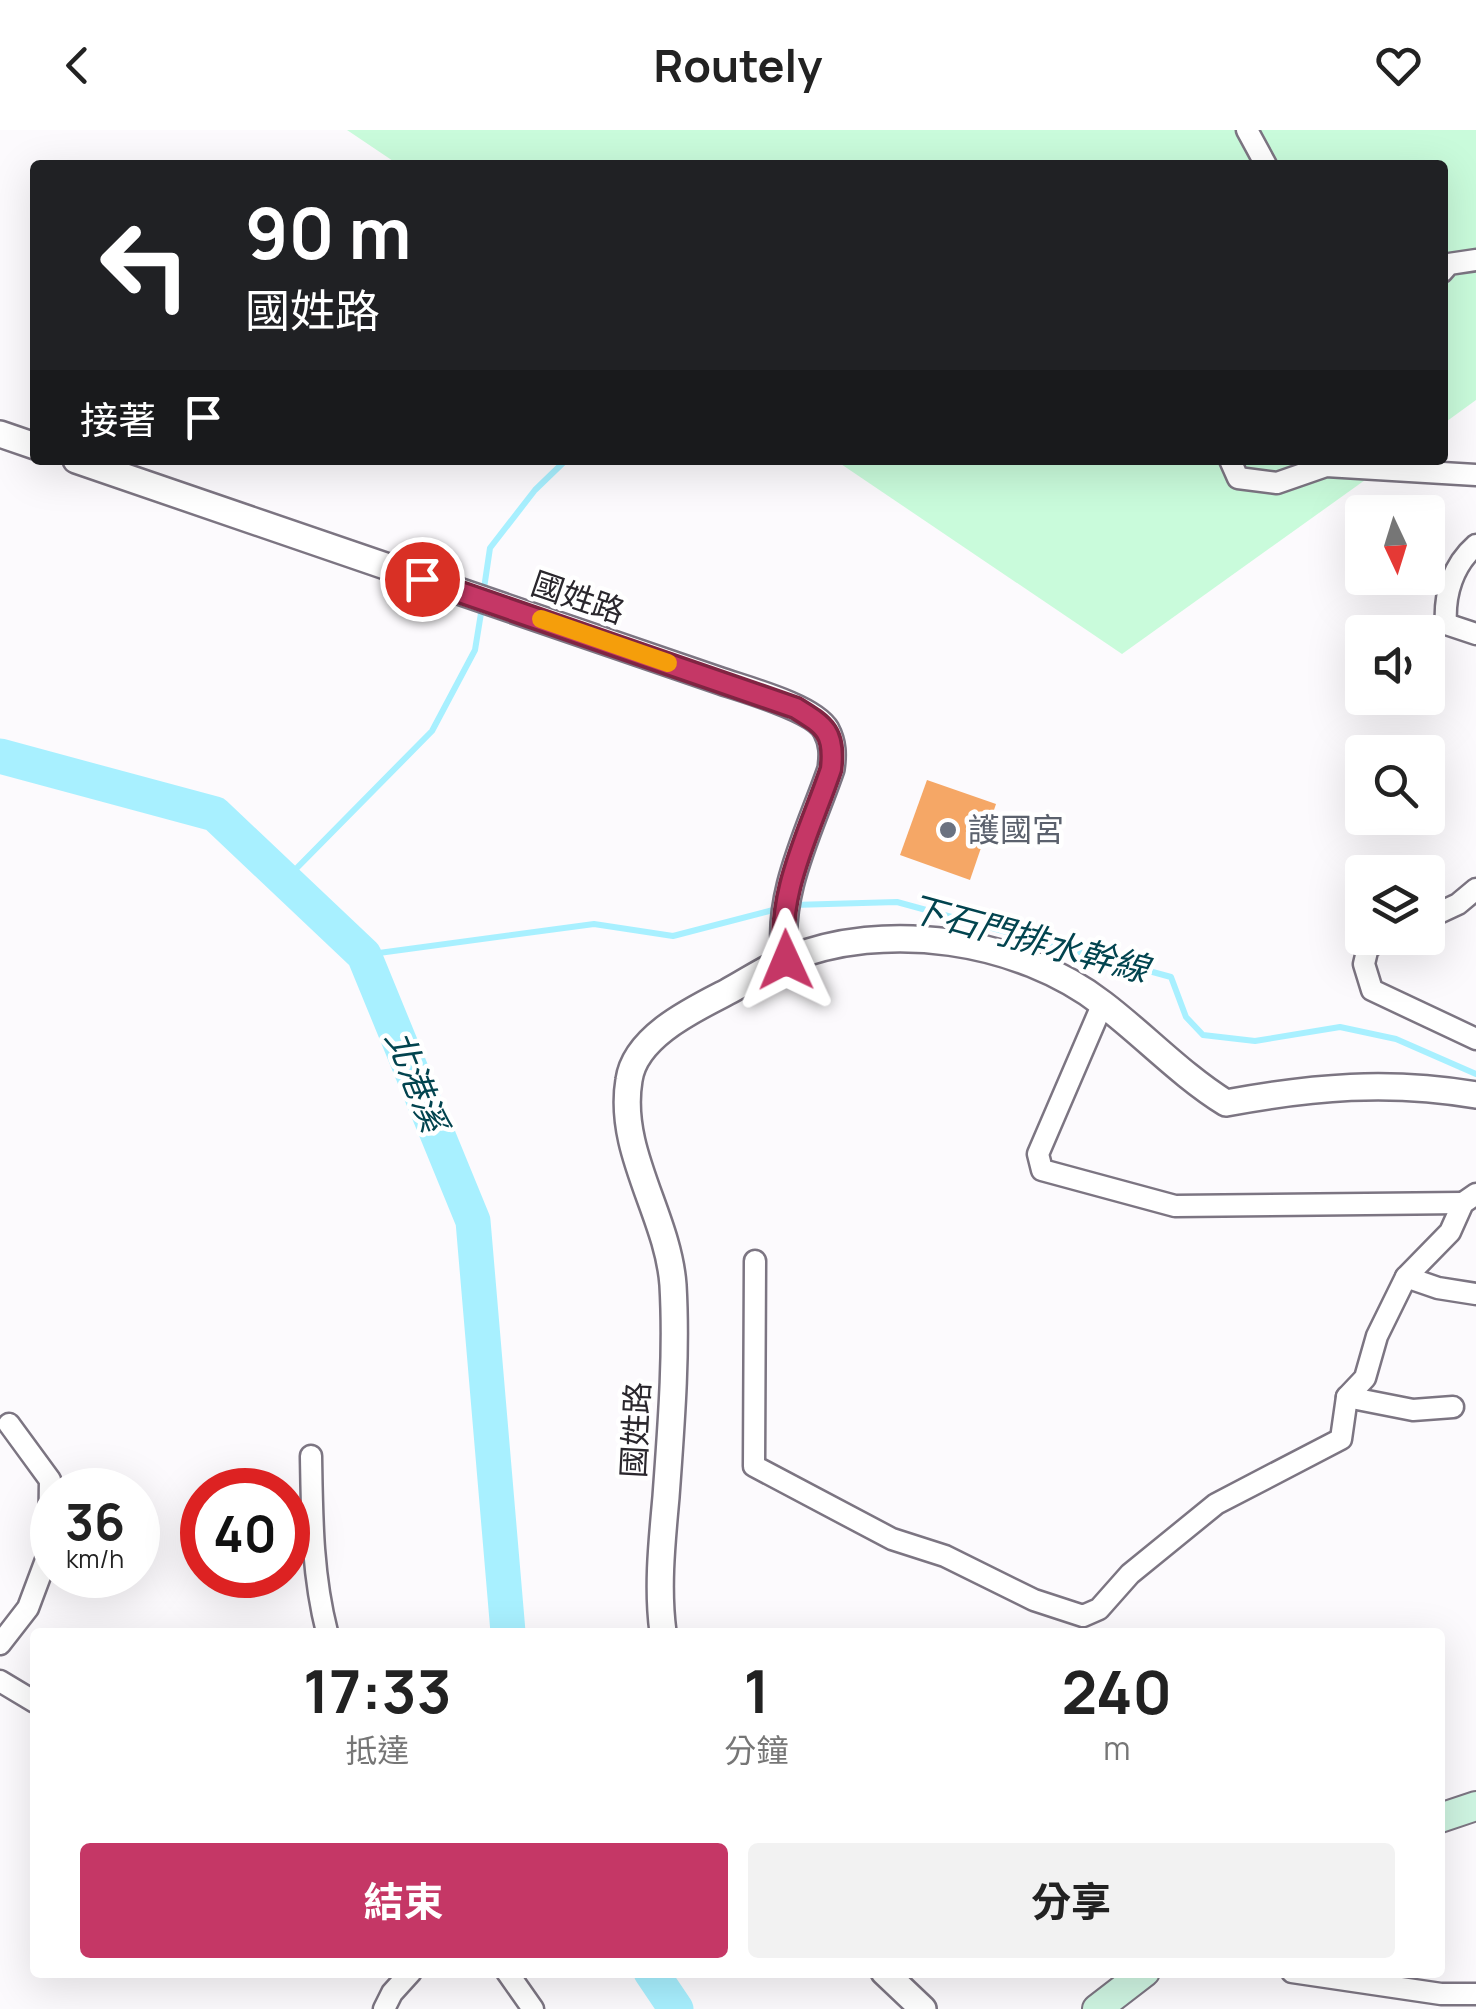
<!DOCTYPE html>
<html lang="zh-TW">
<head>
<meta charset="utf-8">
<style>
  :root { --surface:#fff; --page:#f2f2f2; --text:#222; --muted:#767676; --accent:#c53766 }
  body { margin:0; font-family:Manrope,"Noto Sans TC",sans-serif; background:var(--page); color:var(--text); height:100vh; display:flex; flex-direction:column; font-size:38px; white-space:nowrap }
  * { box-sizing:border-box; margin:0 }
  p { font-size:32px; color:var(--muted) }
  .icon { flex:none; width:55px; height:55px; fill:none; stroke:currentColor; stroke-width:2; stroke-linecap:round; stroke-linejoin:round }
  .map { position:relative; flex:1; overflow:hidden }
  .panel { position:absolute; left:30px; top:1498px; width:1415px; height:350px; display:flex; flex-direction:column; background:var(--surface); border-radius:10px; box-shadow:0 10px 40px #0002 }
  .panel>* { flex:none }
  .banner { position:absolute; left:30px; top:30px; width:1418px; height:305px; border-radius:10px; box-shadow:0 10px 40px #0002; background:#202124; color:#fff; overflow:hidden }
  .needle { width:65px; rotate:176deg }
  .tools { position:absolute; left:1345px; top:365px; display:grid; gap:20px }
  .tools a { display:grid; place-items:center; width:100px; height:100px; border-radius:10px; background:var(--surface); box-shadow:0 10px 40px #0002; font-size:50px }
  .speed { position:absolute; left:30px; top:1338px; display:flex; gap:20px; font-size:50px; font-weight:700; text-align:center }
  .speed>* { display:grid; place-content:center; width:130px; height:130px; border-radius:50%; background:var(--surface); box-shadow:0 10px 40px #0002; line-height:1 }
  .speed small { font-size:25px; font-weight:400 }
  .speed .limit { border:15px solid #d22; background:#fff; color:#111 }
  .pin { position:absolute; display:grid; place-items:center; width:85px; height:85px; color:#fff; margin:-42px; border:5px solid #fff; border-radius:50%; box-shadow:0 2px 10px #0007 }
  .me { position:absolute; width:110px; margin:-55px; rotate:359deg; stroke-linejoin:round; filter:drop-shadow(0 0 8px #0008) }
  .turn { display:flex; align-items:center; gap:35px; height:210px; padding:0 50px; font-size:45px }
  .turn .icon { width:130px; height:130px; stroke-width:2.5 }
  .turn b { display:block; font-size:70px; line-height:85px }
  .then { display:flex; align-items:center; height:95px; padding:0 50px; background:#0003; gap:20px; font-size:38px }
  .eta { display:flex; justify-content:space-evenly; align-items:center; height:170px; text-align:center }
  .eta b { font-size:60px; font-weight:700; line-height:70px }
  .cta { display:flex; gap:20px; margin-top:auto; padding:20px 50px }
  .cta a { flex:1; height:115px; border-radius:10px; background:var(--accent); color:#fff; font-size:40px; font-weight:700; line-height:115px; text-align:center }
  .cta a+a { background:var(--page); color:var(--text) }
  header { display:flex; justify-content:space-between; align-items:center; height:130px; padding:0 50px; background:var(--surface); font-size:45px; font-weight:700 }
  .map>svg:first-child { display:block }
</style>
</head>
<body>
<header><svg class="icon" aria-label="back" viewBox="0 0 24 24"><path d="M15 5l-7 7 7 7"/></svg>Routely<svg class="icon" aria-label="heart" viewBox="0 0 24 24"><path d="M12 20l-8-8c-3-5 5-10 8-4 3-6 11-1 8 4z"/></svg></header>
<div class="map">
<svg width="1476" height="1879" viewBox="0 0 1476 1879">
  <rect width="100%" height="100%" fill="#fcfafd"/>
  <g fill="#c9fbdb">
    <polygon points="347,0 1476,0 1476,270 1443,294 1442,35 399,35"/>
    <polygon points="835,330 1393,330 1122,524"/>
  </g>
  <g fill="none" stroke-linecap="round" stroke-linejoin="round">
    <g stroke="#a8f0ff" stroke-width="6">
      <polyline points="773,35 774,34"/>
      <polyline points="483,465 490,418 535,360 566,330"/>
      <polyline points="285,750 432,601 475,520 482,477"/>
      <polyline points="793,775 897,772 1171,847 1186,887 1203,905 1255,911 1340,897 1396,909 1476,944"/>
      <polyline points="364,825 594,794 673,806 781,778"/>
    </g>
    <g stroke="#a8f0ff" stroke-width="35">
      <polyline points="0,626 215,684 364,825 473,1091 508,1502"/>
      <polyline points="651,1842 676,1879"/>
    </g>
  </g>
  <polygon fill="#f5a766" points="927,650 996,674 970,750 900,725"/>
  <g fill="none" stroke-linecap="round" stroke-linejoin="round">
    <defs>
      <g id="minor">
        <polyline points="1247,0 1266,35"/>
        <polyline points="1442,142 1449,134 1476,130"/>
        <polyline points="1230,330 1238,348 1277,353 1326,336 1476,345"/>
        <path d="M 1476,415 C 1453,435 1444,464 1446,494 L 1476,504"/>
        <polyline points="1428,788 1458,774 1476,759"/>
        <polyline points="1387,808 1368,817 1364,834 1372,860 1476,909"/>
        <polyline points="1103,873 1038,1024 1042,1040 1175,1076 1463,1073"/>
        <polyline points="1476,1064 1463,1073 1450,1102 1406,1147 1438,1158 1476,1164"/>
        <polyline points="755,1131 754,1336 892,1409 945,1426 1034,1470 1083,1486 1099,1479 1130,1444 1216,1374 1341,1309 1347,1267 1365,1248 1377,1206 1406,1147"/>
        <polyline points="1347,1267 1413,1280 1453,1277"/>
        <path d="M 311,1326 C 312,1386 312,1444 327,1502"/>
        <polyline points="0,1514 28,1478 49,1422 50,1350 9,1294"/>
        <polyline points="0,1551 35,1572"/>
        <polyline points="507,1842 533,1879"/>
        <polyline points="1292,1842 1441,1864 1476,1864"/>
        <polyline points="384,1879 392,1863 411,1842"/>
      </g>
      <g id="tertiary">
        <polyline points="0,304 35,316"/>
        <path d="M 76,330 L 718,550 C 743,559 813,577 826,600 C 833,613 833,625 831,639 C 811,698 774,767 786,830"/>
        <path d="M 663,1502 C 657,1458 662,1411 666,1367 C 671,1297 677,1225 673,1155 C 668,1085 617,1022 629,950 C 635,907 692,880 727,862 C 746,852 766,838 786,830 C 885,789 1019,809 1103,874 C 1145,906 1181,945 1226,973 C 1313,957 1388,950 1476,965"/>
        <polyline points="884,1842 923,1879"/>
      </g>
      <g id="secondary">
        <polyline points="1440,1688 1476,1676"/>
        <polyline points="1097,1879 1145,1842"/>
      </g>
    </defs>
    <use href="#minor" stroke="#7c7582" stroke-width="25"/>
    <use href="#tertiary" stroke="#7c7582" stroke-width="30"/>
    <use href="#secondary" stroke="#7c7582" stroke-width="32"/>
    <use href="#minor" stroke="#fff" stroke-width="20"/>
    <use href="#tertiary" stroke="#fff" stroke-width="25"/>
    <use href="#secondary" stroke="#cef4e1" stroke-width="28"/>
  </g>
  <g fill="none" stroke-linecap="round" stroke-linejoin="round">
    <defs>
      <path id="route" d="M 422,449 L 796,578 C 825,596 835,602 831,639 C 811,699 774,767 786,830"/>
    </defs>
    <use href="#route" stroke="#802442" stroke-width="25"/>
    <use href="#route" stroke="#c53766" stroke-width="18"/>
    <polyline stroke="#f59e0b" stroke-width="18" points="541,489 668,533"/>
  </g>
  <circle fill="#6b7280" stroke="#fff" stroke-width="4" cx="948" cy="700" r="10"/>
  <g text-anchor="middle" stroke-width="9" stroke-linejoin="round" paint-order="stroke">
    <g font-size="32" fill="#2a272d" stroke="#fff">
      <text transform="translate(578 468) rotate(19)" y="11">國姓路</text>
      <text transform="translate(636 1300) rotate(-87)" y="11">國姓路</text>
    </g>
    <g font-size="32" fill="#5b616d" stroke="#fff" text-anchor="start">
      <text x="968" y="711">護國宮</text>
    </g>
    <g font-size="35" font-style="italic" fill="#02444f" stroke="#fff">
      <text transform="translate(1029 809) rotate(15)" y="12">下石門排水幹線</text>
      <text transform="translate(416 951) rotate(68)" y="12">北港溪</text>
    </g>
  </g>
</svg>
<div class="tools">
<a><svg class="needle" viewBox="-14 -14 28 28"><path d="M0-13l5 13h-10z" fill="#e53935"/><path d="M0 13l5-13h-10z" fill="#767676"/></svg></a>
<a><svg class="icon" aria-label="sound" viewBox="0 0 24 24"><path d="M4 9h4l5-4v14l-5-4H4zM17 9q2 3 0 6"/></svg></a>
<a><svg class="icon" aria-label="search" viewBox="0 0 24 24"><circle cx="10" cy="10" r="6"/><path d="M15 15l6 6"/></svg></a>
<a><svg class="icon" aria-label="layers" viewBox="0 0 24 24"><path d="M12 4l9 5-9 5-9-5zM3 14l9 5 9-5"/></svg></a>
</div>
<div class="speed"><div>36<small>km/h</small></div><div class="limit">40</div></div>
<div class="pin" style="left:422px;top:449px;background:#d93025"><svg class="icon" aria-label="arrive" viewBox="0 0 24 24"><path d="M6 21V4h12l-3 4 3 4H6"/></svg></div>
<svg class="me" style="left:786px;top:830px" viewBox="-20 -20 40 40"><path d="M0-17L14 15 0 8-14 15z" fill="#c53766" stroke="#fff" stroke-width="4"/></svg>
<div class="banner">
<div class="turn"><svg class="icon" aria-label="left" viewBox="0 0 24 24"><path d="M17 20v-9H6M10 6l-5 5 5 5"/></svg><div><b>90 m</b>國姓路</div></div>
<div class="then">接著<svg class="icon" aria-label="arrive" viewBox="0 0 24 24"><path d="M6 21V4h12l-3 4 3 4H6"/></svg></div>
</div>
<section class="panel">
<div class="eta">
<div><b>17:33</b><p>抵達</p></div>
<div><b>1</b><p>分鐘</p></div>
<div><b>240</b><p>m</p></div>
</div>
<div class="cta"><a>結束</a><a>分享</a></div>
</section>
</div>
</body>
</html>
